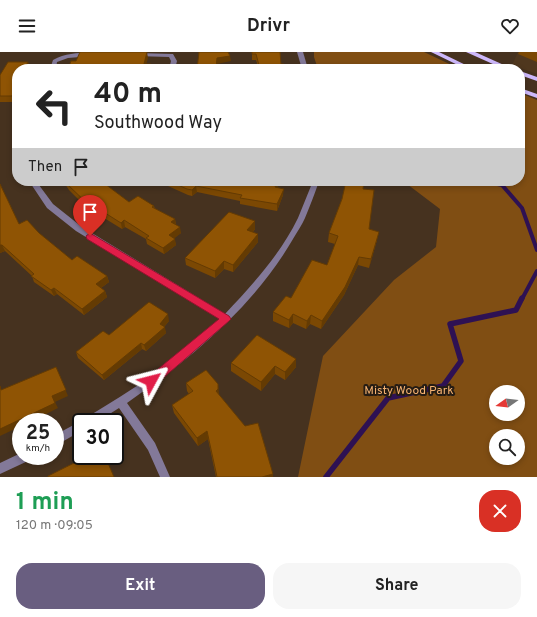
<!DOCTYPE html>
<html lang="en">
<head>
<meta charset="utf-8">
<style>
  :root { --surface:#fff; --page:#f6f6f6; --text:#222; --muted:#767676; --accent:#695e80 }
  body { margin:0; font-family:Overpass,sans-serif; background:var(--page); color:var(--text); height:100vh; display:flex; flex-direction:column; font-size:15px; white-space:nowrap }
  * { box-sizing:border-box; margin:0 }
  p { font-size:13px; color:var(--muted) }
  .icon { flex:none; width:22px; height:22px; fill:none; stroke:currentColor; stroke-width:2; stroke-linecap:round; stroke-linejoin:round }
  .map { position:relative; height:425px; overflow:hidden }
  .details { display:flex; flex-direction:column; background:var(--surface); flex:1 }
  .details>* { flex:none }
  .hud { position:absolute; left:12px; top:12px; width:513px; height:122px; border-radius:16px; box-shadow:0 2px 6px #0003; background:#fff; color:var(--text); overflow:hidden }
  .needle { width:26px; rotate:256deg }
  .controls { position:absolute; left:489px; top:333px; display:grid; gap:8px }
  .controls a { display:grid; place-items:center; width:36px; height:36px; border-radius:50%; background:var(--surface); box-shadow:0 2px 6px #0003; font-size:20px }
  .speed { position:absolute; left:12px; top:361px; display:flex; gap:8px; font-size:20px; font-weight:700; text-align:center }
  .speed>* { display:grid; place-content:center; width:52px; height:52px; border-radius:50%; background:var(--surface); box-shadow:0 2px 6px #0003; line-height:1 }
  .speed small { font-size:10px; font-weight:400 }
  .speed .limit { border:2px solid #111; border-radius:6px; background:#fff; color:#111 }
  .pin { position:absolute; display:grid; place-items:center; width:34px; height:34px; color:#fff; margin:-41px -17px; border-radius:50% 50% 50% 0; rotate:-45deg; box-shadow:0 0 4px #0007 }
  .pin .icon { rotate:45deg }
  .me { position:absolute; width:44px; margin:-22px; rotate:52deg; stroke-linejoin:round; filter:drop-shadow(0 0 3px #0008) }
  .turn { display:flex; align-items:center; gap:14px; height:84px; padding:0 16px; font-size:18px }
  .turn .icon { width:52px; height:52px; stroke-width:2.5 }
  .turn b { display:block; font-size:28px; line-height:34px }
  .then { display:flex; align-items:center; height:38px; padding:0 16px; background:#0003; gap:8px; font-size:15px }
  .round { display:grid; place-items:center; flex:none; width:42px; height:42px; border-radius:16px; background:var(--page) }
  .overview { display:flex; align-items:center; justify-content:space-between; height:68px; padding:0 16px }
  h1 { font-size:24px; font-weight:700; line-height:30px; color:#1e9e55 }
  .action { display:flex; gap:8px; margin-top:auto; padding:8px 16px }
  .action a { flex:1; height:46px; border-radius:16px; background:var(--accent); color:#fff; font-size:16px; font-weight:700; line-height:46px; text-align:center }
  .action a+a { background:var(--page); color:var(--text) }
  header { display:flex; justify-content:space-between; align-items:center; height:52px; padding:0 16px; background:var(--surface); font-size:18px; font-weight:700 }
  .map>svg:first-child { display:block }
</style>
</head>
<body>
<header><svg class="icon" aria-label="menu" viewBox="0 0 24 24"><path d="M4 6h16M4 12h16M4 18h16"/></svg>Drivr<svg class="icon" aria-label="heart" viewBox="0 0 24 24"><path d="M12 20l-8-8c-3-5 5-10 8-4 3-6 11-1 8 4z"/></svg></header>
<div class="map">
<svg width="537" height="425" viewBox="0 0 537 425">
  <rect width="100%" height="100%" fill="#46321f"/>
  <polygon fill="#4f371e" points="518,0 537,0 537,22 512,13"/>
  <g fill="#804e13" fill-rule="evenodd">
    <polygon points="314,0 424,0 460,17 318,17 314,5"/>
    <path d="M 520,41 L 537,48 L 537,425 L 298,425 L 323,304 L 394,228 L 436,195 L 440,157 L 403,129 L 520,129 ZM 496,340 L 518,340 L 518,362 L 496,362 ZM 496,384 L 518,384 L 518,406 L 496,406 Z"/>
  </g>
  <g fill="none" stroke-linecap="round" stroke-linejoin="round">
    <g stroke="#2e1153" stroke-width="4">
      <polyline points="484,129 502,133 522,156 537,198"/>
      <polyline points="522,247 537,219"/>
    </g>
    <polyline stroke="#2e1153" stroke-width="5.5" points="326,425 388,346 443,334 461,309 450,272 516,258 522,246"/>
    <g fill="#837999" fill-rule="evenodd">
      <polygon points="297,0 303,0 308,17 302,17"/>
      <path d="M 90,1 L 93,3 L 92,4 L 68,6 L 57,10 L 56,17 L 50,17 L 53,8 C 65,1 77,1 90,1 Z"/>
      <polygon points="137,1 173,2 177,9 175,17 169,17 171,9 169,5 135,4 134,3"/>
      <path d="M 29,129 L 36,129 L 53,152 L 82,175 L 225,262 C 252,233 280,203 298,166 C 303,154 308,141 313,129 L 319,129 C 315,141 310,154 305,166 C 302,173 297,180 293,187 C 253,256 191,306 127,351 L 155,391 L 170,425 L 160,425 L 148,398 L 119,356 L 97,370 L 83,370 L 84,367 C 108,352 132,338 154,322 C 177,305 198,286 220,267 L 76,179 L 47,156 Z"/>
      <polygon points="81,369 83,370 81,370 81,379 55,394 55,383"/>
      <polygon points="21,401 21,404 31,404 30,408 0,422 0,411"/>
    </g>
    <g fill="#ceb9fc" fill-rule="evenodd">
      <polygon points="431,0 439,0 474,17 466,17"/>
      <polygon points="466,0 475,0 513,17 504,17"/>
      <polygon points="520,19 537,25 537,29 520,23"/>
      <polygon points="520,36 537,42 537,46 520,40"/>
    </g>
  </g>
  <g fill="#7b4803">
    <polygon points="252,0 281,12 286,17 259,17 256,8 252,8"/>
    <polygon points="519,0 537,0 537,10 518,2"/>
    <polygon points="28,10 29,15 17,17 14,50 0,50 0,23"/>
    <polygon points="63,129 101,129 129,150 154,154 155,157 175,167 176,173 181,181 174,186 176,193 164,202 147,192 146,187 125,175 122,177 96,161 93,162 69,138"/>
    <polygon points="162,129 278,129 278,134 277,136 283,143 277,159 240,152 240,149 197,140 192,144 188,143 168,134"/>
    <polygon points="0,132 19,172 39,181 72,208 107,224 109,230 101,236 105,239 107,245 84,263 57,242 54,244 34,230 32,224 5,199 0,201"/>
    <polygon points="363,137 369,177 377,188 369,216 358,213 344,243 321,277 310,272 306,277 293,271 289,276 273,269 273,260 291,246 327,213 335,192 328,190 329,181 342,147"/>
    <polygon points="255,169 255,177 253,180 258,190 233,220 224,217 215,226 186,213 185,206"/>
    <polygon points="169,269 164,275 166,281 146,299 142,297 104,328 78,306 76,300 109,283"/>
    <polygon points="296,307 296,315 285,328 275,322 261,339 231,319 231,311"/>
    <polygon points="186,331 219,341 219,344 273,422 273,425 216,425 208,387 198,394 174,361 172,353 189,342 187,339"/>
  </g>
  <g fill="#643b03">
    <polygon points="147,0 148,6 145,17 144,12"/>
    <polygon points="230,4 231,9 217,12 217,17 216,17 217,6"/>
    <polygon points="28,10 29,15 28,17 24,17"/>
    <polygon points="17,35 17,44 14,50 12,44"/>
    <polygon points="278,129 278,134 275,141 275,135"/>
    <polygon points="196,134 197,140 192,144 192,138"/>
    <polygon points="284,137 283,143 277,159 277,152"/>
    <polygon points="94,154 96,161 93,162 92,156"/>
    <polygon points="175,167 176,174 171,170"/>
    <polygon points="124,168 125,175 122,177 121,171"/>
    <polygon points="255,169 255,177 248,186 247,178"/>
    <polygon points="180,175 181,181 170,190 169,183"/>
    <polygon points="379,180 377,188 369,216 371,207"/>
    <polygon points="258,182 258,190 233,220 233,213"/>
    <polygon points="175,187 176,193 164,202 163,196"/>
    <polygon points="0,193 2,193 5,199 0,201"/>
    <polygon points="359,205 358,213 344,243 321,277 322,269"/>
    <polygon points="224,209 224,217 215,226 215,219"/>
    <polygon points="107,224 109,230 98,238 96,232"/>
    <polygon points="54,236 57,242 54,244 51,238"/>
    <polygon points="105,239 107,245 84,263 82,257"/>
    <polygon points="168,262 169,269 163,276 165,275 166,281 146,299 144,293"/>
    <polygon points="293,262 293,271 289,276 289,268"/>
    <polygon points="311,263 310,272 306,277 307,269"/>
    <polygon points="141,291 142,297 104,328 102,323"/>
    <polygon points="296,307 296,315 285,328 285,320"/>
    <polygon points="275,314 275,322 261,339 261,330"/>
    <polygon points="56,315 68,344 55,350 58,356 30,370 21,370 21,374 0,384 0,377 52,344"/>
    <polygon points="218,332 219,341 219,346 216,339"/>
    <polygon points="207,379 208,387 198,394 197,386"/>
    <polygon points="273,422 273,425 262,425"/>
  </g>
  <g fill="#8f5404" stroke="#643b03">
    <polygon points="80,0 147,0 144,12 151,12 150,17 68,17 71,9 76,9"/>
    <polygon points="199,0 228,0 230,4 217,6 216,17 197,17"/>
    <polygon points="252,0 280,0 281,12 284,12 286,17 260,17 256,2 252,2"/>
    <polygon points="8,10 28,10 24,17 17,17 17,35 12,44 0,44 0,23"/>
    <polygon points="65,129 101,129 129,150 138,144 154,154 152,155 175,167 171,170 180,175 169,183 175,187 163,196 146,186 149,184 124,168 121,171 94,154 92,156 67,132"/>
    <polygon points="169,129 278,129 275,135 284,137 277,152 240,146 242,143 196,134 192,138 187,137"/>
    <polygon points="346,129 364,129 363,137 374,138 369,177 379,180 371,207 359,205 345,235 322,269 311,263 307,269 293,262 289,268 273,260 286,244 291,246 312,208 327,213 338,184 329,181 342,147"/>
    <polygon points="0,132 19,172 27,168 39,181 72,208 77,204 107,224 96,232 105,239 82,257 54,236 51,238 31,224 34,222 2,193 0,193"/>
    <polygon points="229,160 255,169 247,178 258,182 233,213 224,209 215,219 185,206"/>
    <polygon points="149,250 168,262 160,272 165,275 144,293 141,291 102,323 76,300 103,279 109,283"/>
    <polygon points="257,283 296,307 285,320 275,314 261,330 231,311"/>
    <polygon points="56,315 66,338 52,344 55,351 0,377 0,334 1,338"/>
    <polygon points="206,318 218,332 218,337 216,339 245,374 258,371 273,422 262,425 217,425 207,379 197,386 172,353 193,339 186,331"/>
    <polygon points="88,404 105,404 114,425 48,425 48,424"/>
  </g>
  <polygon fill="#e11d48" stroke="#92132f" points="90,181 229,264 231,267 229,269 155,333 151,334 147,333 146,329 147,326 219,267 87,187 86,184"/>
  <g text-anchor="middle" stroke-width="4" stroke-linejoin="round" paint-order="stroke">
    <g font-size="12" fill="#f6b372" stroke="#251c14">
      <text x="409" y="342">Misty Wood Park</text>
    </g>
  </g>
</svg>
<div class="controls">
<a><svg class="needle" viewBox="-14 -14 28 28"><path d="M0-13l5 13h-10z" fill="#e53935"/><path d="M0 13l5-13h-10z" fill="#767676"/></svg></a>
<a><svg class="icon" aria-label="search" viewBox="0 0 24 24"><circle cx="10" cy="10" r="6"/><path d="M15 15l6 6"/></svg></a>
</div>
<div class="speed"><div>25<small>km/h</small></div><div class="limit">30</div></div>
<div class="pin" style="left:90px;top:184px;background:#d93025"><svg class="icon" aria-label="arrive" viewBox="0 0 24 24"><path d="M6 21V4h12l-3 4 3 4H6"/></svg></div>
<svg class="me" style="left:151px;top:329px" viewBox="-20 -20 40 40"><path d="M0-17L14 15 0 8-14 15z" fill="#e11d48" stroke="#fff" stroke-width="4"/></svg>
<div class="hud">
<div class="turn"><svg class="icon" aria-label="left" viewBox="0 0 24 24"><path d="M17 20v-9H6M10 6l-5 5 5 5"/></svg><div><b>40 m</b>Southwood Way</div></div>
<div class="then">Then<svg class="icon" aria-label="arrive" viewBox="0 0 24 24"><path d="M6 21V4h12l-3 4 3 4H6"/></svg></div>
</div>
</div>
<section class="details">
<div class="overview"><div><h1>1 min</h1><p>120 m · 09:05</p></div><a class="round" style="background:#d93025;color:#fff"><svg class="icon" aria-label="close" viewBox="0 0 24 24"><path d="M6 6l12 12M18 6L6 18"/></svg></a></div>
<div class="action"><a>Exit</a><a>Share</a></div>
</section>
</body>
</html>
